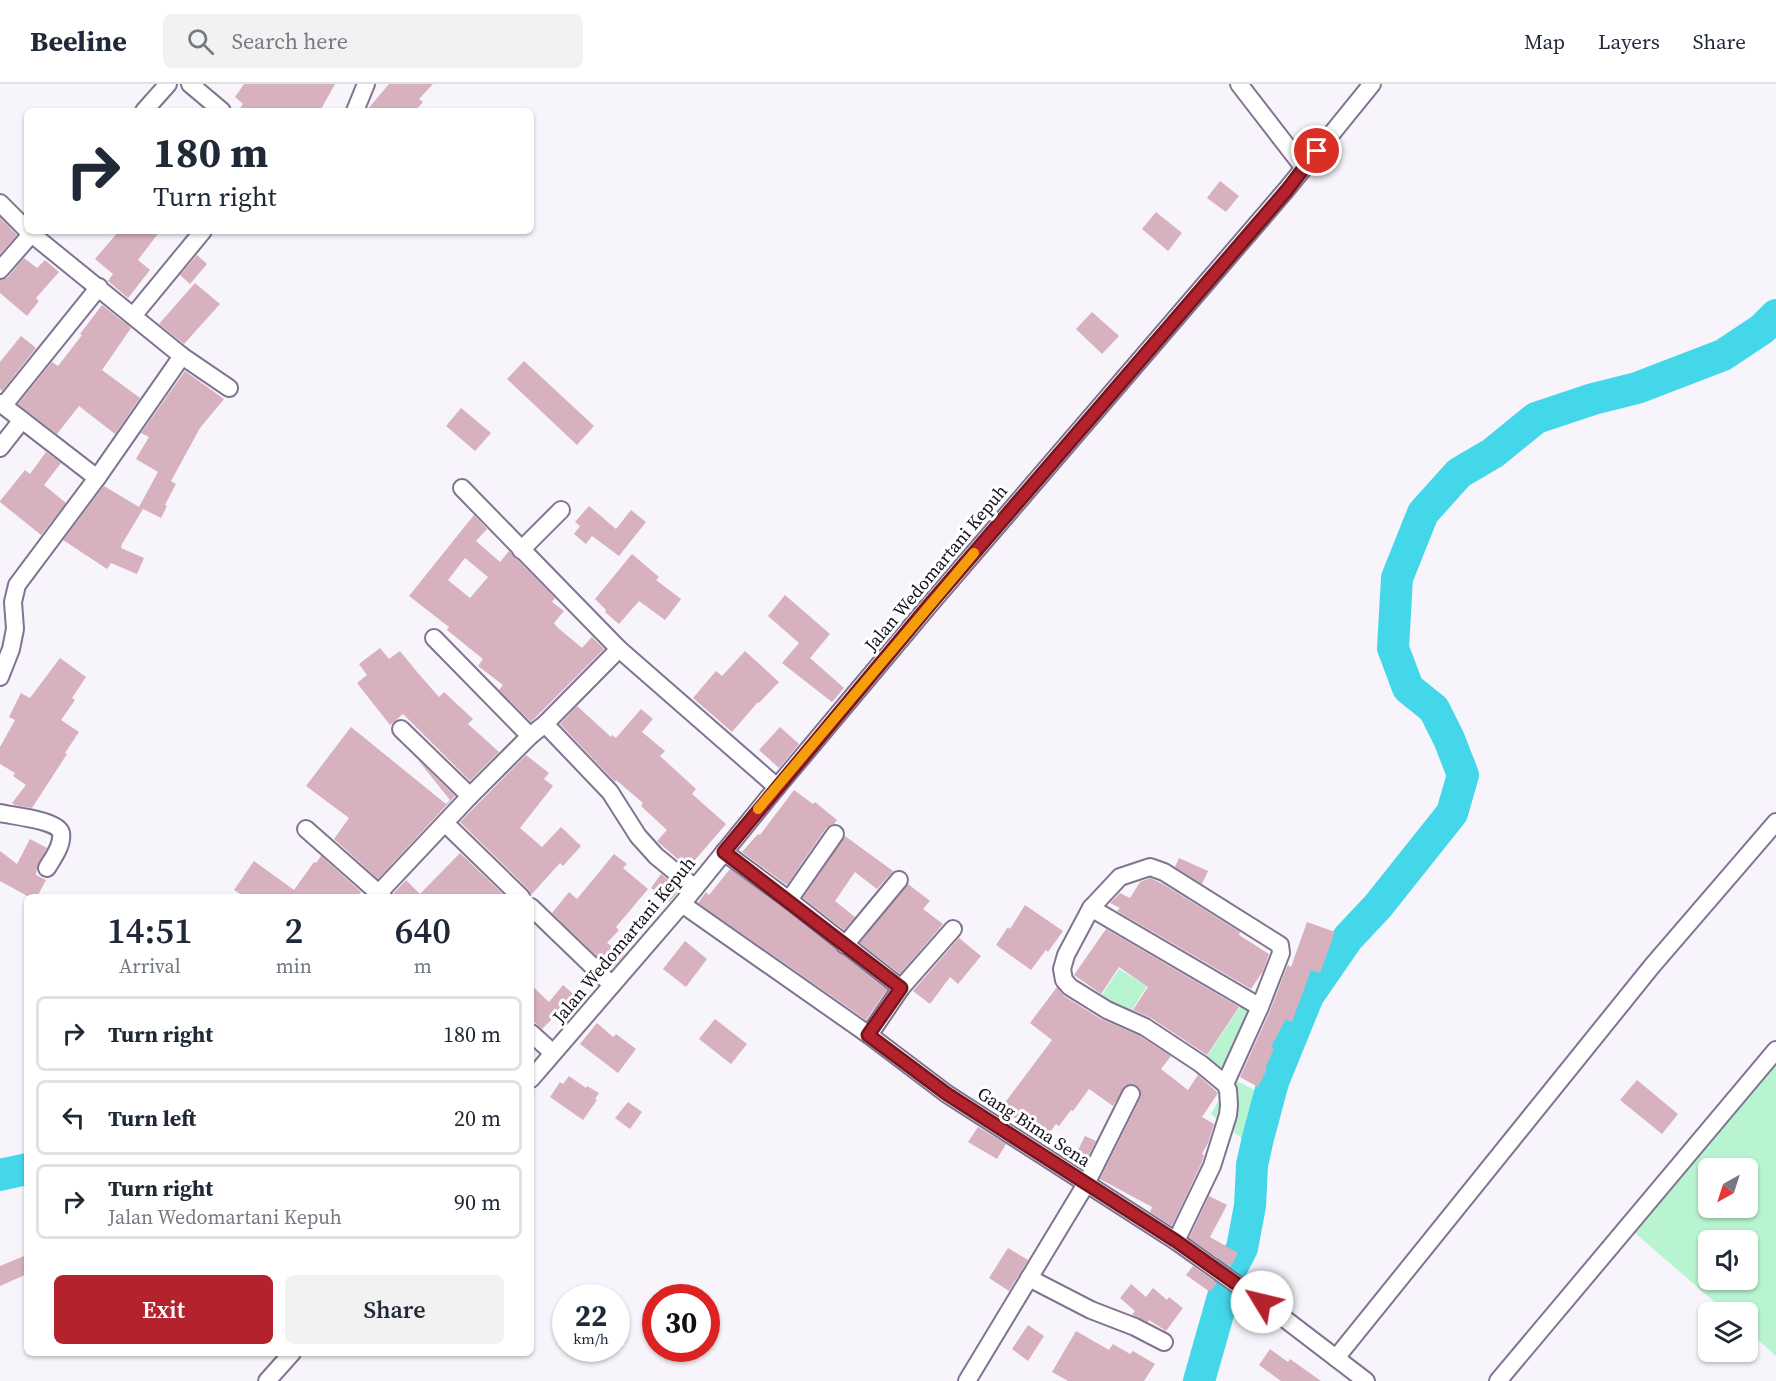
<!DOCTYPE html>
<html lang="en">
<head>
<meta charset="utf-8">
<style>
  :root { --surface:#fff; --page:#f2f2f3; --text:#1f2937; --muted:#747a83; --line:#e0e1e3; --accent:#b4222e }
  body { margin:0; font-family:"Source Serif 4",serif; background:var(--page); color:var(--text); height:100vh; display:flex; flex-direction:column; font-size:22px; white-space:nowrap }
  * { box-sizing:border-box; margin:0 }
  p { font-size:20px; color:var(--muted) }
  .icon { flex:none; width:33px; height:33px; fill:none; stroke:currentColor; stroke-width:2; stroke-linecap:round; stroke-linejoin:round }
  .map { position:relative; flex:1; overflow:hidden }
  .drawer { position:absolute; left:24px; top:810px; width:510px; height:462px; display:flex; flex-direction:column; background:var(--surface); border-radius:9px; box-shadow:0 2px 4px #0004 }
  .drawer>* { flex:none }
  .guide { position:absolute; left:24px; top:24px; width:510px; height:126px; border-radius:9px; box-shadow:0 2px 4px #0004; background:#fff; color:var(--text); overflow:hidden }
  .needle { width:39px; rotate:219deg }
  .fabs { position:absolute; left:1698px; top:1074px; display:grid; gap:12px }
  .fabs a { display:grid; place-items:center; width:60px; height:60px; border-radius:9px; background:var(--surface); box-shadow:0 2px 4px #0004; font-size:30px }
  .speed { position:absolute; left:552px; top:1200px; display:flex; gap:12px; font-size:30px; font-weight:700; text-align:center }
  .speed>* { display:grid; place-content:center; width:78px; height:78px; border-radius:50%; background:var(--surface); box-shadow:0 2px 4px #0004; line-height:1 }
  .speed small { font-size:15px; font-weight:400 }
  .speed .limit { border:9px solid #d22; background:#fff; color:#111 }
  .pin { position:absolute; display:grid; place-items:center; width:51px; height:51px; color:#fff; margin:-26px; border:3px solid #fff; border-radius:50%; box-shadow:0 2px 6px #0007 }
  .me { position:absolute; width:66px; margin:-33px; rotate:306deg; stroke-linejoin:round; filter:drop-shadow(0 0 4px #0008) }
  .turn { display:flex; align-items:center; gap:21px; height:126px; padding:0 30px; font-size:27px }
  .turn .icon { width:78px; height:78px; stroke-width:2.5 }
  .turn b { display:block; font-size:42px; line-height:51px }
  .eta { display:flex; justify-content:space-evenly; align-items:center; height:102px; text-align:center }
  .eta b { font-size:36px; font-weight:600; line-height:42px }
  .cta { display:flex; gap:12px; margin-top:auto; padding:12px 30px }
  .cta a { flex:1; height:69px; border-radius:9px; background:var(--accent); color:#fff; font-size:24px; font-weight:600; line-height:69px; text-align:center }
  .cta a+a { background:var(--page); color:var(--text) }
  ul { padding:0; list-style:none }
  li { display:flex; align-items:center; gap:18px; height:75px; margin:0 12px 9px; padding:0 18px; border:3px solid var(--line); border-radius:9px }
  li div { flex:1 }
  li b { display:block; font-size:22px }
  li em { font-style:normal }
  header { display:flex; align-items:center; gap:36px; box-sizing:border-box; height:84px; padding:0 30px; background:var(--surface); border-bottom:2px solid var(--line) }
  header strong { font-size:28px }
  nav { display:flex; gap:33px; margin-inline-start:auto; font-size:21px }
  .search { width:420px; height:54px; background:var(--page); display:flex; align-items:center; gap:15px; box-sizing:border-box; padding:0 21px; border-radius:9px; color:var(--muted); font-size:22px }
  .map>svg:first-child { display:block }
</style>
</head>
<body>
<header>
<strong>Beeline</strong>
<div class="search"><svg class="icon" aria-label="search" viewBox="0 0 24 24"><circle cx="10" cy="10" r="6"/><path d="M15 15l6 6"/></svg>Search here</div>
<nav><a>Map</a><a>Layers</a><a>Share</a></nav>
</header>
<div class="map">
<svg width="1776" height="1297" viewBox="0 0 1776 1297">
  <rect width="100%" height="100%" fill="#f7f4fb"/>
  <g fill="#b8f4d0" fill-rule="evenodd">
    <polygon points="1119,885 1147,902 1127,934 1098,917"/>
    <polygon points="1243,918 1256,926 1227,994 1205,975"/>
    <path d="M 1776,966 L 1776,1272 L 1748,1247 L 1748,1228 L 1726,1228 L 1627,1142 ZM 1708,1084 L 1748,1084 L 1748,1124 L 1708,1124 ZM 1708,1156 L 1748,1156 L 1748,1196 L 1708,1196 Z"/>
    <polygon points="1231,994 1261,1009 1246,1058 1211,1030"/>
  </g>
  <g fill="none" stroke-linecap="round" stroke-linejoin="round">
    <g stroke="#44d7ea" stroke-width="32">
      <polyline points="0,1091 27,1085"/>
      <polyline points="1229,1189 1242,1164 1250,1122 1252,1081 1258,1054 1273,998 1308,912 1348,854 1378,822 1452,729 1463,691 1449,655 1434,625 1408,604 1393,564 1397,494 1423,429 1459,389 1493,369 1536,334 1593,315 1637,304 1723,271 1762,245 1776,231"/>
      <polyline points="1199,1297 1224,1209"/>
    </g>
  </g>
  <g fill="#d7b1be" fill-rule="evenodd">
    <polygon points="244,0 335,0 320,27 238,27 243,20 235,13"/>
    <polygon points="389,0 433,0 419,15 423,18 415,27 366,27"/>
    <polygon points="1220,97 1239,112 1226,128 1207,114"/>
    <polygon points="1156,128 1182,149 1168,167 1142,145"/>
    <polygon points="0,134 17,151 0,170"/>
    <polygon points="119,147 160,147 138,176 150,186 128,214 108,197 113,190 95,175"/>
    <polygon points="197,171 207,180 190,200 180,191"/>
    <polygon points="24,174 37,184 45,176 59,188 36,214 39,217 27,232 0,209 0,196 8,193"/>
    <polygon points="195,199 220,220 184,260 159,240"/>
    <polygon points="102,221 131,244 102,286 140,314 115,350 79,322 57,350 18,320 52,278 58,282 82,251 80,250"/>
    <polygon points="1092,228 1119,252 1102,270 1076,245"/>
    <polygon points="21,252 36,264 2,307 0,305 0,278"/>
    <polygon points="524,277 594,342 577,361 507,295"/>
    <polygon points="185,287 224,315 200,344 171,397 176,400 165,421 167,422 161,434 143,425 122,460 121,464 144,474 137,490 111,479 107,485 63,456 104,402 139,423 158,388 136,375 149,353 141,349"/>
    <polygon points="461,324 491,349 475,367 446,342"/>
    <polygon points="46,368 61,379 44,401 66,419 41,451 0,418 0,417 25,386 30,390"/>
    <polygon points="589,422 616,445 631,426 646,438 619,472 592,452 586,460 574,450 580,442 575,438"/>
    <path d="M 474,431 L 487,445 L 476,457 L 500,478 L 509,467 L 555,514 L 552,518 L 564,527 L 554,539 L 557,543 L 582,564 L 592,553 L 604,565 L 531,638 L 499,606 L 503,601 L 478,582 L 483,575 L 447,546 L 449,543 L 409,512 ZM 465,474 L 488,493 L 470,514 L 448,496 Z"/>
    <polygon points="632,470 659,493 656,496 681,515 665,536 639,517 619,540 605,528 606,526 595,515"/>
    <polygon points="785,511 830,550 810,574 844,604 832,618 782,579 799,559 768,532"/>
    <polygon points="380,564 389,575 400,567 417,588 439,613 444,608 473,635 468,640 499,668 470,697 403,630 390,641 357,599 367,591 359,580"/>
    <polygon points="745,567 779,598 759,619 758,618 732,648 693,614 716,587 722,592"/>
    <polygon points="60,574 86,593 72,614 75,616 61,636 79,648 65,669 67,670 32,724 15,721 12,719 26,701 13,692 15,689 0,680 0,663 15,636 9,633 21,609 30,614"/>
    <polygon points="577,622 611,653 612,651 616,654 641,625 653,635 642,648 665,667 660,672 696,705 692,710 726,740 688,784 657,757 667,746 641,722 643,719 616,696 615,698 560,640"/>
    <polygon points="351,643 446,720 450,716 418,676 455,712 378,795 334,755 349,734 306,702"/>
    <polygon points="780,643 799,660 779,684 759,666"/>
    <polygon points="526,671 549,689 544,695 553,702 520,744 542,763 561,743 581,762 563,782 560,779 531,811 528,805 460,738"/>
    <polygon points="794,706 813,720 815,718 837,736 834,740 826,744 787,801 742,768 758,750 760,751"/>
    <polygon points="845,752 893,787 877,805 855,788 835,817 855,833 844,846 803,814"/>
    <polygon points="30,755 47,764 37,783 36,791 46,796 37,813 29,813 0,797 0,767 17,780"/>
    <polygon points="460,769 506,813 396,813 393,810 406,796 420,810"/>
    <polygon points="614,770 627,780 623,784 648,805 616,843 619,846 607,859 624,871 611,886 552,829 569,808 577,815"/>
    <polygon points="321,772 361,808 357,813 245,813 234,806 254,777 294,806 314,778 316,779"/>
    <polygon points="1179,774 1208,787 1202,800 1175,783"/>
    <polygon points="730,785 783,824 887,906 866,936 698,819 706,808 709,811"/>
    <polygon points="661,790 680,805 669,818 651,804"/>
    <polygon points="1150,794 1163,800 1240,848 1239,851 1269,870 1263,887 1251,905 1117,827 1120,824 1110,819 1120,809 1130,814 1140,798"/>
    <polygon points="908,800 930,817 923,825 943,840 900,890 860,859"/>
    <polygon points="1025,821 1063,847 1048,868 1046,866 1031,886 996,861 1008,843 1010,845"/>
    <polygon points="1307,838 1335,848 1320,889 1311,886 1292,938 1286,935 1271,963 1274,965 1265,984 1267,985 1258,1003 1240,993 1270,927 1286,885 1288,881 1291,883"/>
    <polygon points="1106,845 1239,923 1207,971 1151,934 1133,926 1148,903 1119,883 1101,910 1074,891"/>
    <polygon points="959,854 981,872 958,900 950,893 930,920 913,907"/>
    <polygon points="685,857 707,875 686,903 663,885"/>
    <polygon points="531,901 549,918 563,901 581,917 568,933 560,927 542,945 531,935"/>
    <polygon points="1057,903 1064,912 1101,935 1140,952 1171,972 1161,985 1188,1006 1198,991 1218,1009 1202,1033 1214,1040 1208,1059 1202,1070 1204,1071 1202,1078 1172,1142 1150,1128 1152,1123 1100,1095 1140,1015 1141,1009 1136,1001 1131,1000 1125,1002 1113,1022 1089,1005 1073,1027 1071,1026 1059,1042 1056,1040 1042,1059 1019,1044 1022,1039 1001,1024 1052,956 1030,939"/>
    <polygon points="715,935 747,960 731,980 699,955"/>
    <polygon points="597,939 613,953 616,950 636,965 618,989 580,960"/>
    <polygon points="569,992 586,1004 587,1002 599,1009 595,1015 597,1016 583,1036 550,1013 560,998 563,1000"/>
    <polygon points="1637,996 1678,1030 1662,1050 1620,1016"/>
    <polygon points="628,1018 642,1028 630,1045 615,1034"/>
    <polygon points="978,1043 1006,1060 997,1075 968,1058"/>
    <polygon points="1085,1052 1096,1057 1082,1084 1072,1078"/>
    <polygon points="1209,1112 1227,1121 1210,1153 1238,1169 1231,1182 1229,1182 1189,1154"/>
    <polygon points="1008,1164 1028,1176 1009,1207 989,1194"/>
    <polygon points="24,1172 27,1179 27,1190 0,1202 0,1182"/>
    <polygon points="1193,1182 1217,1199 1210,1208 1186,1191"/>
    <polygon points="1131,1200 1146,1213 1153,1204 1167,1216 1169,1213 1183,1224 1166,1247 1149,1236 1148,1238 1132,1231 1135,1227 1120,1214"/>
    <polygon points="1028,1241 1044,1252 1028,1277 1012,1265"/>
    <polygon points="1076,1247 1109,1266 1113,1260 1130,1270 1133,1267 1155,1280 1144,1297 1068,1297 1052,1288"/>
    <polygon points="1270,1265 1288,1278 1290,1275 1321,1297 1281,1297 1259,1281"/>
  </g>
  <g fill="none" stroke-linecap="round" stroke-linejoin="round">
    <defs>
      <g id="street">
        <polyline points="190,0 222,27"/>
        <polyline points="1239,0 1304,84"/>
        <polyline points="144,27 168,0"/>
        <polyline points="355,27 366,0"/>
        <polyline points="0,119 27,146"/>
        <polyline points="28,147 182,272 229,304"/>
        <polyline points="0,186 34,147"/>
        <polyline points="133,232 203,147"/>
        <polyline points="0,319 97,394"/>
        <polyline points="4,321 99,203"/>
        <polyline points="0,364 22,336"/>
        <polyline points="462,404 619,565 777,703"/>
        <polyline points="521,466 561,426"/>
        <polyline points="434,554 530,652"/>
        <polyline points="0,593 11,565 15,545 13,518 17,501 97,394 182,272"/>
        <polyline points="545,640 610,708 638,752 656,772 695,804"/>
        <polyline points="401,645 470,712"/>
        <path d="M 0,729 C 12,732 58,736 61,749 C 63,761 53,774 47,784"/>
        <polyline points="445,739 521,813"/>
        <polyline points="306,745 383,813"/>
        <polyline points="724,768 789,816 901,904 953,845"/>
        <polyline points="375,813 470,712 530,652 545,640 619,565"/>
        <polyline points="789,816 835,750"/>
        <polyline points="682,820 869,951 947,1010 1176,1157 1281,1232 1366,1297"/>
        <polyline points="531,823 612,901"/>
        <polyline points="1091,824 1260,923 1225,1000"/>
        <polyline points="845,861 899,796"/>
        <polyline points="531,949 553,969"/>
        <polyline points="869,951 901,904"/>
        <polyline points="531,995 682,820 777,703 931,519 1286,106 1372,0"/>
        <polyline points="1176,1157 1212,1082 1228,1031 1229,1021 1228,1006 1225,1000 1201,980 1145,943 1107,926 1070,903 1064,896 1062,885 1066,871 1091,824 1120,793 1150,783 1164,788 1280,861 1281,869 1260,923"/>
        <polyline points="1029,1194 1091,1226 1135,1243 1164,1258"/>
        <polyline points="1336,1274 1652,882 1776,738"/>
        <polyline points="267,1297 292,1269"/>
        <polyline points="967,1297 1086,1100 1131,1010"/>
        <polyline points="1498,1297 1776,966"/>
      </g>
    </defs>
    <use href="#street" stroke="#817492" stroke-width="20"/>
    <use href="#street" stroke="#fff" stroke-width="16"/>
  </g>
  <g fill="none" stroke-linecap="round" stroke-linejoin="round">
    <defs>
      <polyline id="route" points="1262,1218 1176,1157 947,1010 868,951 901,904 724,768 931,519 1287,106 1317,67"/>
    </defs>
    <use href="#route" stroke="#75161e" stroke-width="15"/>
    <use href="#route" stroke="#b4222e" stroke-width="10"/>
    <polyline stroke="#f59e0b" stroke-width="10" points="758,725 974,469"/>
  </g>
  <g text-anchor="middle" stroke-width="6" stroke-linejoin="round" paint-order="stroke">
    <g font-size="18" fill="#15101b" stroke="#fff">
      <text transform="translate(936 484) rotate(-50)" y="6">Jalan Wedomartani Kepuh</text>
      <text transform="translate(624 856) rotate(-50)" y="6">Jalan Wedomartani Kepuh</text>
      <text transform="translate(1034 1043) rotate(33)" y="6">Gang Bima Sena</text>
    </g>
  </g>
</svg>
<div class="fabs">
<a><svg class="needle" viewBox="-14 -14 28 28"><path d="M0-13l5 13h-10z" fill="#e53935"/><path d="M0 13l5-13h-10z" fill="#747a83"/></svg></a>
<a><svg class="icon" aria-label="sound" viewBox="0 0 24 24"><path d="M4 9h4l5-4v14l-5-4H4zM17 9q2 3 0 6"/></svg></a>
<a><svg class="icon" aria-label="layers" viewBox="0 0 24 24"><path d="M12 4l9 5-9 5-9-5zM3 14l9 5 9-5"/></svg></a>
</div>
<div class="speed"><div>22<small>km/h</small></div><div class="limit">30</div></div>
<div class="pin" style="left:1317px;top:67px;background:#d93025"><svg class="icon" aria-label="arrive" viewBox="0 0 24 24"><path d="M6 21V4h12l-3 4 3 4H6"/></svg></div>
<svg class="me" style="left:1262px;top:1218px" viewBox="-20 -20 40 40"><circle r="19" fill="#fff"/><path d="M0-13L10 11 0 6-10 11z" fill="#b4222e"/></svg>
<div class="guide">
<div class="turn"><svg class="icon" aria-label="right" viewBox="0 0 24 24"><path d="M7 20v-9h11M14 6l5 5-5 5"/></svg><div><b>180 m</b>Turn right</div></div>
</div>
<section class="drawer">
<div class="eta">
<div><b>14:51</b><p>Arrival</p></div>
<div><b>2</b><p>min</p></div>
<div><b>640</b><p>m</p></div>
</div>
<ul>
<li><svg class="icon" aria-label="right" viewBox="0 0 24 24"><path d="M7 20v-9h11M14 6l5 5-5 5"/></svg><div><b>Turn right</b></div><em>180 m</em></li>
<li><svg class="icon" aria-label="left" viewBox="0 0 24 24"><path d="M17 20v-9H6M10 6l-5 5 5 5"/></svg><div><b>Turn left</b></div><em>20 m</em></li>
<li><svg class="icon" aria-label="right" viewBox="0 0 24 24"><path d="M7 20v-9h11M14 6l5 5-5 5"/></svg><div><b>Turn right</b><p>Jalan Wedomartani Kepuh</p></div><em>90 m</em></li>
</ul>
<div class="cta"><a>Exit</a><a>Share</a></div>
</section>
</div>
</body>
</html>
